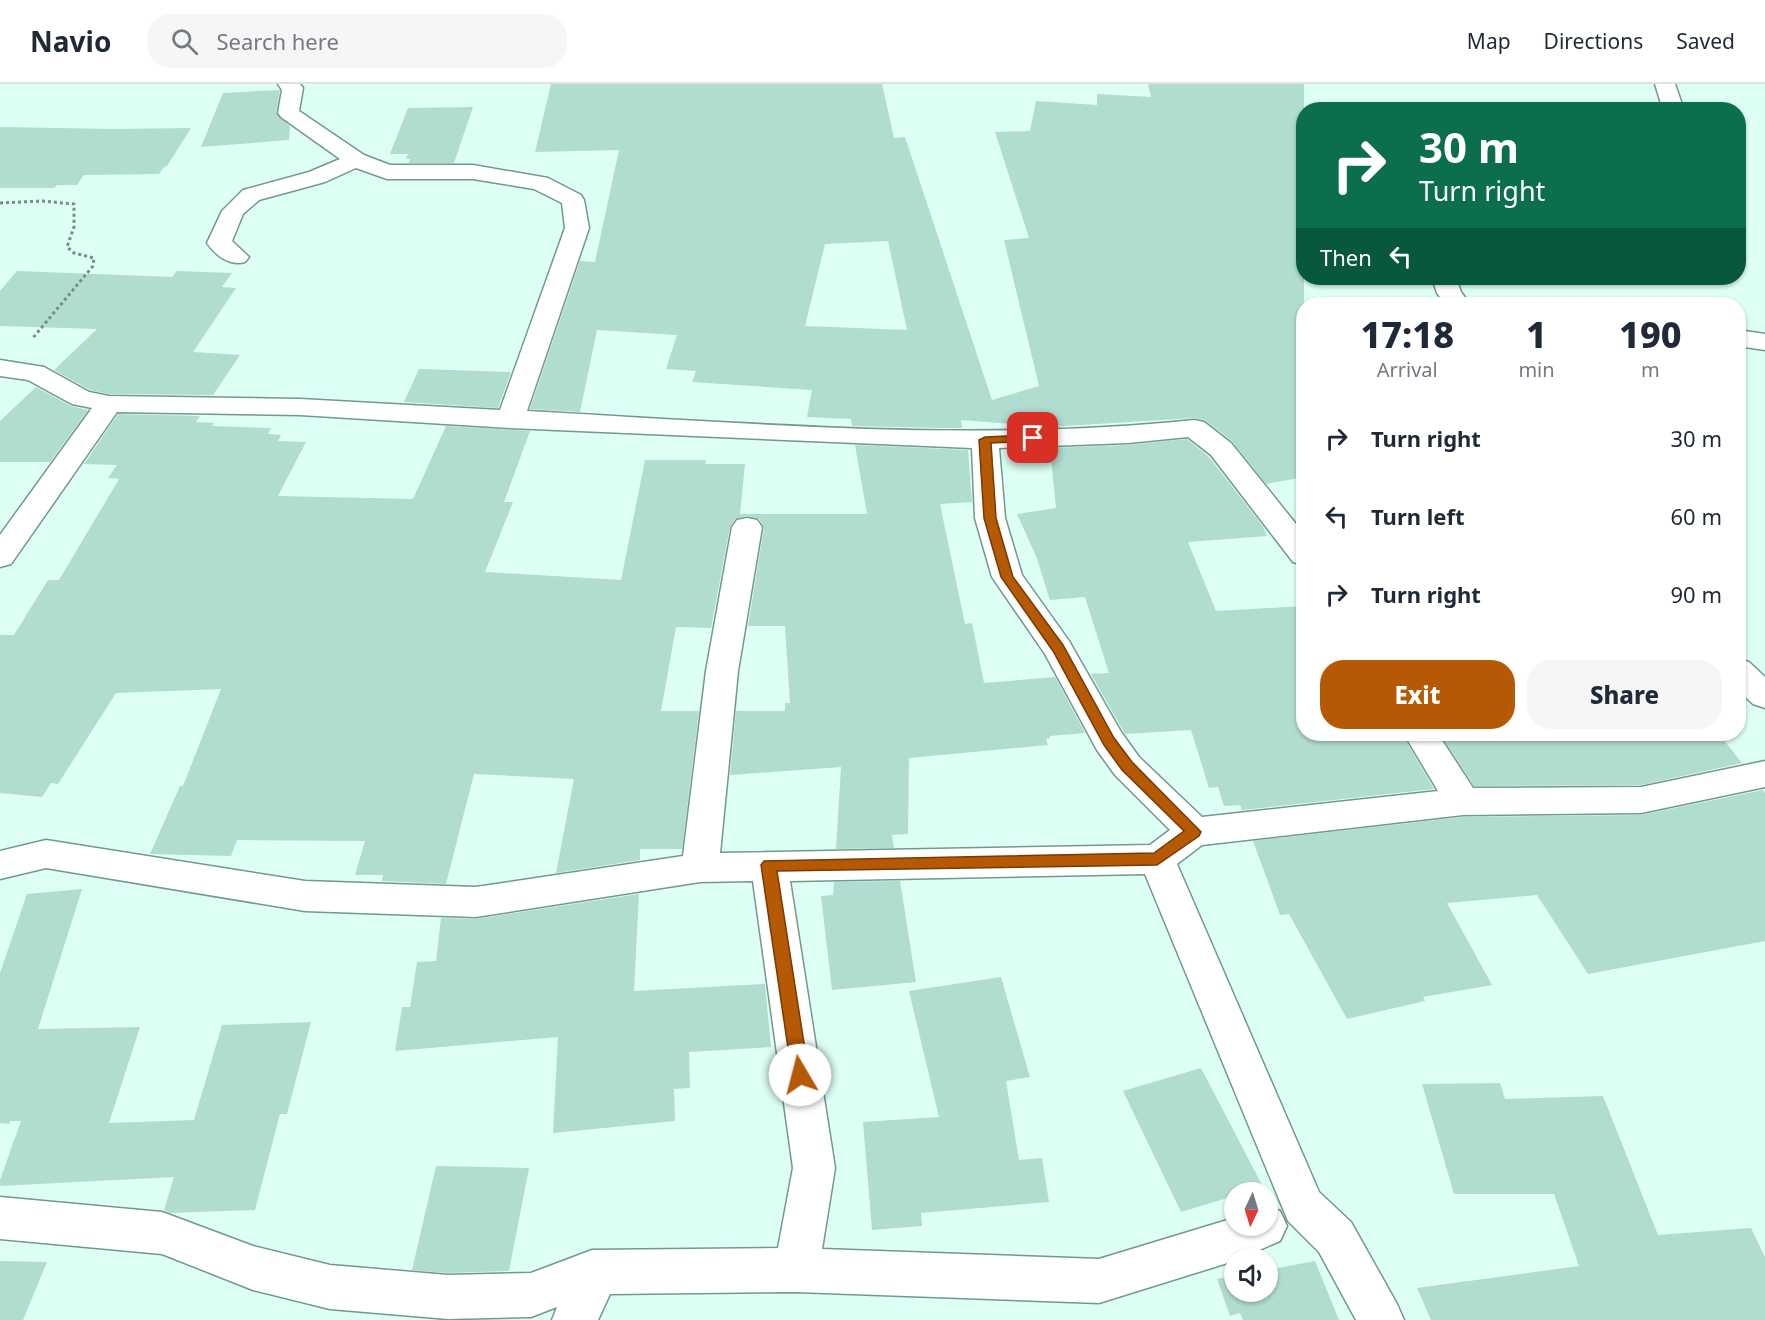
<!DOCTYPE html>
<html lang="en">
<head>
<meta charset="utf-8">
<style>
  :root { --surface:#fff; --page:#f6f6f7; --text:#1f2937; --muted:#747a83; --line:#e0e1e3; --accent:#b65904 }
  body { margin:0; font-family:"Noto Sans",sans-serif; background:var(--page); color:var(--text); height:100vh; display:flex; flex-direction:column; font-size:22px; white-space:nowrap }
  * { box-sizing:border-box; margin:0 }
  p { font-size:20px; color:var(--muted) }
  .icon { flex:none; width:33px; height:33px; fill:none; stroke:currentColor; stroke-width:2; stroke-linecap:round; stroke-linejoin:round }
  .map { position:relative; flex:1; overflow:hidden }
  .panel { position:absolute; left:1296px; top:213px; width:450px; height:444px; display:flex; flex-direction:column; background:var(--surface); border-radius:24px; box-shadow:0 2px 4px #0004 }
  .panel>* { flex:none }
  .banner { position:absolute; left:1296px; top:18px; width:450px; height:183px; border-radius:24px; box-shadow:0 2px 4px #0004; background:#0b6e4f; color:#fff; overflow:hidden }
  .needle { width:39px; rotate:184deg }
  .buttons { position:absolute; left:1224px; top:1098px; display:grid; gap:12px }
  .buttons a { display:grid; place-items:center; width:54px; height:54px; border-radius:50%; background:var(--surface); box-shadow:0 2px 4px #0004; font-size:30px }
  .pin { position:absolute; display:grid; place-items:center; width:51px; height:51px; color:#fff; margin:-26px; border-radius:12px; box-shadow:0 3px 9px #0006 }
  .me { position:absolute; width:66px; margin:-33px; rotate:352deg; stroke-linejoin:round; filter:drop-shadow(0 0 4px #0008) }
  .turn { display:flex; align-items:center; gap:21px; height:126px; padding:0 24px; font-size:27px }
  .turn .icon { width:78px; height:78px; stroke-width:2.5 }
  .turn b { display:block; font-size:42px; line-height:51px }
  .then { display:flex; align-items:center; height:57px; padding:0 24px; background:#0003; gap:12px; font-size:22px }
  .eta { display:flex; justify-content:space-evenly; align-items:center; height:102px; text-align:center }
  .eta b { font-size:36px; font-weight:800; line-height:42px }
  .primary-button { display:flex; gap:12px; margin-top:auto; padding:12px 24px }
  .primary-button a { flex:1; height:69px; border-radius:24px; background:var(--accent); color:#fff; font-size:24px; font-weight:800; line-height:69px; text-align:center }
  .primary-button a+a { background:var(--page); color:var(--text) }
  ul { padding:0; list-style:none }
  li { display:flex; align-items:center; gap:18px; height:78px; padding:0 24px }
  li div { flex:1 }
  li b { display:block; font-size:22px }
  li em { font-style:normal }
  header { display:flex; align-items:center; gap:36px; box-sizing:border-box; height:84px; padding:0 30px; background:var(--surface); border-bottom:2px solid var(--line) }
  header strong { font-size:28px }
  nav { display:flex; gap:33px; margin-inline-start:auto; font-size:21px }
  .search { width:420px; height:54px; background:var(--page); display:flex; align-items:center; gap:15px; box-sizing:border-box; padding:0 21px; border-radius:24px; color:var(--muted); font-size:22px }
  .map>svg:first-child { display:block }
</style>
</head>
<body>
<header>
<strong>Navio</strong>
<div class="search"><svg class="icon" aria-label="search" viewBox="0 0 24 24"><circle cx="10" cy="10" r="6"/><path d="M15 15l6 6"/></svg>Search here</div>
<nav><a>Map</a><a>Directions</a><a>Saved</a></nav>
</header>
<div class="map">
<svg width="1765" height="1236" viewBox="0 0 1765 1236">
  <rect width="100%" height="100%" fill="#ddfff5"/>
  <g fill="#b1dcd0" fill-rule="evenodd">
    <path d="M 551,0 L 882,0 L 894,54 L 905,53 L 992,316 L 1039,302 L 1004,156 L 1029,154 L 995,48 L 1030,47 L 1036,17 L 1097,21 L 1097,10 L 1151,13 L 1148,0 L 1304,0 L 1304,393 L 1266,400 L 1232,357 L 1205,336 L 1194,334 L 1048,343 L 961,336 L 962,344 L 944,344 L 852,342 L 851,335 L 807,333 L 812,306 L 692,298 L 696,287 L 666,285 L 677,251 L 597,246 L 580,328 L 530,325 L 580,177 L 595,178 L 619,66 L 535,68 ZM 888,157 L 907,246 L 805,242 L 825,160 Z"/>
    <polygon points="280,6 276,29 290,42 289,56 201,63 223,9"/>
    <polygon points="473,23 454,79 409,79 410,75 406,75 408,70 390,70 408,24"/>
    <polygon points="0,43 115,45 191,44 167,82 165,82 159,90 84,91 77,101 57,101 54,104 0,104"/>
    <polygon points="17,187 172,193 177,187 232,189 222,203 236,204 193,268 240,271 213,311 109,310 90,306 54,286 97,245 0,242 0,207"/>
    <polygon points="419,285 511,288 498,324 404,318"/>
    <polygon points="36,303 71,322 88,326 50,378 0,378 0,337"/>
    <polygon points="118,330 200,332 196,338 214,339 212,342 271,344 268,350 281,351 278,357 306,358 278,412 413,415 446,342 530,347 504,418 513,418 485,488 621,496 645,376 706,376 705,380 745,380 740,430 867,430 855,361 968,366 972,418 940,420 965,540 972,539 984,599 1055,593 1085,649 1050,652 1050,654 1046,655 1048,661 909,674 908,750 892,751 894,764 836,765 841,683 730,691 736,627 785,627 785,619 790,619 785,542 748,542 764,443 759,435 747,432 735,435 730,443 711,544 676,543 661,627 699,627 682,765 640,765 640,776 556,789 574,695 474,690 446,800 382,797 383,791 355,791 365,757 237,756 231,772 150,770 180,702 183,702 221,605 116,609 58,700 51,699 42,713 0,709 0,551 14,551 48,496 59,496 119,395 108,394 117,381 84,380"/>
    <polygon points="1187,355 1209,373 1262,441 1267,452 1188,458 1216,527 1304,522 1304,650 1402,650 1434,705 1242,726 1240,721 1224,722 1218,703 1209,704 1191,646 1125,650 1091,590 1109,589 1085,513 1050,516 1036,472 1017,430 1056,424 1050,364 1128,361"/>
    <polygon points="1440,650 1719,650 1742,679 1641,701 1474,702"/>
    <polygon points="1763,706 1765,709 1765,857 1588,890 1537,811 1447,819 1492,901 1423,913 1425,917 1347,935 1289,830 1280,831 1253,757 1463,733 1641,731"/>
    <polygon points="900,797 916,898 832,906 821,812 833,811 834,798"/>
    <polygon points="82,805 38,945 140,943 109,1039 194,1036 222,941 311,938 287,1030 280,1030 255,1126 170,1129 164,1126 174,1093 0,1102 0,1096 21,1037 10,1037 9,1040 0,1039 0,889 27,810"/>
    <polygon points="639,810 634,907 765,900 771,963 689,968 690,1004 674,1005 675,1037 553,1049 558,953 395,967 402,923 410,923 417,878 436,877 441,834 476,835"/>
    <polygon points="1001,893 1030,993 1006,997 1019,1076 1042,1074 1049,1118 921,1129 922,1142 872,1146 863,1038 939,1033 909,907"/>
    <polygon points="1201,984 1263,1103 1245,1108 1234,1108 1234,1112 1181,1128 1123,1007"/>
    <polygon points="1500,999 1505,1015 1603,1012 1658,1151 1751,1144 1765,1173 1765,1236 1431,1236 1417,1204 1579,1182 1554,1110 1454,1110 1422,1000"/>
    <polygon points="436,1082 529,1084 509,1187 448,1189 412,1186"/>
    <polygon points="0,1177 47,1178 23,1236 0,1236"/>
    <polygon points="1315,1177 1339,1236 1243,1236 1240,1229 1230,1232 1217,1195 1234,1192 1234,1208 1268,1208 1268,1186"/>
  </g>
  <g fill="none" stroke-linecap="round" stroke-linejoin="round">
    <defs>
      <g id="street">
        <path d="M 278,0 L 300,0 L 303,4 L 299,27 L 364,71 L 390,81 L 473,81 L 548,94 L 581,111 L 584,116 L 589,144 L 527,327 C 748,339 972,359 1194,336 L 1204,338 L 1231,359 L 1304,450 L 1304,481 L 1293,478 L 1211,371 L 1188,353 L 1128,359 L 999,364 L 1005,434 L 1022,491 L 1069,557 L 1121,648 L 1139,673 L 1202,733 L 1438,707 L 1404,650 L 1438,650 L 1473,704 L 1641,703 L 1765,677 L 1765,703 L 1641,729 L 1463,731 L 1202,761 L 1177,780 L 1319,1108 L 1351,1138 L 1397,1220 L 1404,1236 L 1356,1236 L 1319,1168 L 1288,1137 L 1145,790 L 790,797 L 835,1084 L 822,1165 L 1099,1175 L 1234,1134 L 1234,1142 L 1268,1142 L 1268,1122 L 1280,1127 L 1287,1142 L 1280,1157 L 1241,1174 L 1234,1174 L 1234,1177 L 1099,1219 L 796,1208 L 610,1210 L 598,1236 L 552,1236 L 557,1223 L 531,1233 L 448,1235 L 330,1225 L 253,1206 L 162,1170 L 0,1155 L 0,1113 L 162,1128 L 253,1162 L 330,1181 L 448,1191 L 531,1189 L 592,1166 L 778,1164 L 793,1084 L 753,797 L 700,798 L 476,833 L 305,827 L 46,784 L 0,795 L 0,767 L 46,756 L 305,797 L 476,803 L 683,772 L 706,587 L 732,443 L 737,436 L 747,434 L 757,436 L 762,443 L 738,587 L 720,769 L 1150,761 L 1170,746 L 1115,691 L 1097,666 L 1045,570 L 992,493 L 975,434 L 972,364 L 510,344 L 300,331 L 117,328 L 11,480 L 0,483 L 0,451 L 92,324 L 72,320 L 28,296 L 0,292 L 0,276 L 44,283 L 89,308 L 109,312 L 300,315 L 500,326 L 565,144 L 562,119 L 534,105 L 473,95 L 387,95 L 356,84 L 325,98 L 259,116 L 243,130 L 232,157 L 249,173 L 245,178 C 230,182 216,172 207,159 L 222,127 L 243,106 L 309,88 L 340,75 L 281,33 L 278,29 L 282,6 Z"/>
        <polygon points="1655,0 1675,0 1684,26 1663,26"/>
        <polygon points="1432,194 1456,194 1461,208 1470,220 1445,220 1437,209"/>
        <polygon points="1738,246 1765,250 1765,266 1738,262"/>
        <polygon points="1738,575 1749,578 1765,593 1765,624 1753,620 1738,606"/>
      </g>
    </defs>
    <use href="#street" stroke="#71998f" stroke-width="3"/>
    <polyline stroke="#758e87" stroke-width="3" stroke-dasharray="3 3" stroke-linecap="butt" points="0,119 42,117 74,120 74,143 67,163 74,169 94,174 93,182 32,255"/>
    <use href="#street" fill="#fff" fill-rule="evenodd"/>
  </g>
  <polygon fill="#b65904" stroke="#763a03" stroke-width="1.5" points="1033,351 1038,354 1037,357 991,359 996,434 1013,493 1063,561 1114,654 1132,678 1201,748 1199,752 1157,781 777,787 809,991 806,996 800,999 794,996 792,991 761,781 764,777 1154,769 1184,747 1122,686 1104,661 1053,567 1001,493 984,434 979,356 985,353"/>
</svg>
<div class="buttons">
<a><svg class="needle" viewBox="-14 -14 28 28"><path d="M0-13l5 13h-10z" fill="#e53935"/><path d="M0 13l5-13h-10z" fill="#747a83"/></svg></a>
<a><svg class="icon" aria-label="sound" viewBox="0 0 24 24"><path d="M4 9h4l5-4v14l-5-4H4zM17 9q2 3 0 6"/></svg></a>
</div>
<div class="pin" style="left:1033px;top:354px;background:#d93025"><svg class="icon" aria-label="arrive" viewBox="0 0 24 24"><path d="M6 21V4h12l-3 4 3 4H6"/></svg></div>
<svg class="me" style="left:800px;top:991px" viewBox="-20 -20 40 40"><circle r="19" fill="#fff"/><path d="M0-13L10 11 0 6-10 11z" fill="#b65904"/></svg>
<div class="banner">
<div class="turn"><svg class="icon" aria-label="right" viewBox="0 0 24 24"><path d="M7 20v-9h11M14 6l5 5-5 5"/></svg><div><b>30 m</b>Turn right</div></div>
<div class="then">Then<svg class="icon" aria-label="left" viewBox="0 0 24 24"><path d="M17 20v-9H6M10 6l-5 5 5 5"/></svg></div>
</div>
<section class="panel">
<div class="eta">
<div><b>17:18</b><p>Arrival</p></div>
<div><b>1</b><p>min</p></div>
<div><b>190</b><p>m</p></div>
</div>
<ul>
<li><svg class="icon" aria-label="right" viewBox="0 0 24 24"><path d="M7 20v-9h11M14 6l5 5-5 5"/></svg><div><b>Turn right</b></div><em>30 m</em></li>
<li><svg class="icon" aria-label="left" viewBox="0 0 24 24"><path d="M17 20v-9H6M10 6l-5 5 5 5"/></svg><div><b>Turn left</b></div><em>60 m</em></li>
<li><svg class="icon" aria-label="right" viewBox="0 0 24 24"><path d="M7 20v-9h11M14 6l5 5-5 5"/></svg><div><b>Turn right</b></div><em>90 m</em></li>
</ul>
<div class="primary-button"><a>Exit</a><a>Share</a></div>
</section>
</div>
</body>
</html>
